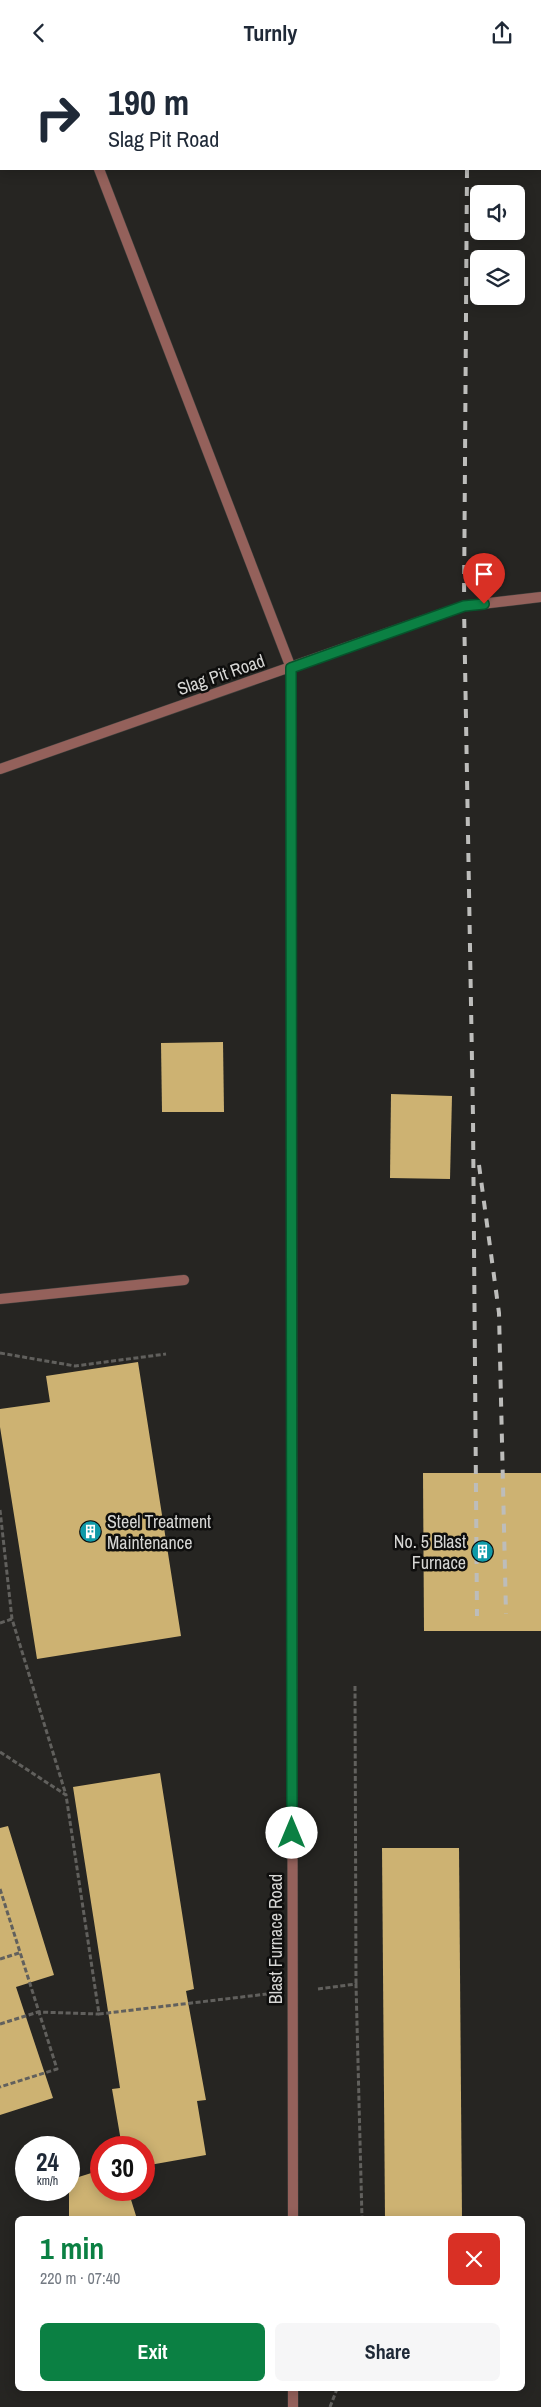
<!DOCTYPE html>
<html lang="en">
<head>
<meta charset="utf-8">
<style>
  :root { --surface:#fff; --page:#f6f6f7; --text:#1f2937; --muted:#747a83; --accent:#0b8043 }
  body { margin:0; font-family:"Archivo Narrow",sans-serif; background:var(--page); color:var(--text); height:100vh; display:flex; flex-direction:column; font-size:19px; white-space:nowrap }
  * { box-sizing:border-box; margin:0 }
  p { font-size:16px; color:var(--muted) }
  .icon { flex:none; width:28px; height:28px; fill:none; stroke:currentColor; stroke-width:2; stroke-linecap:round; stroke-linejoin:round }
  .map { position:relative; flex:1; overflow:hidden }
  .sheet { position:absolute; left:15px; top:2151px; width:510px; height:175px; display:flex; flex-direction:column; background:var(--surface); border-radius:8px; box-shadow:0 2px 12px #0003 }
  .sheet>* { flex:none }
  .top-card { position:absolute; left:0px; top:0px; width:541px; height:105px; box-shadow:0 2px 12px #0003; background:#fff; color:var(--text); overflow:hidden }
  .controls { position:absolute; left:470px; top:120px; display:grid; gap:10px }
  .controls a { display:grid; place-items:center; width:55px; height:55px; border-radius:8px; background:var(--surface); box-shadow:0 2px 12px #0003; font-size:25px }
  .speed { position:absolute; left:15px; top:2071px; display:flex; gap:10px; font-size:25px; font-weight:700; text-align:center }
  .speed>* { display:grid; place-content:center; width:65px; height:65px; border-radius:50%; background:var(--surface); box-shadow:0 2px 12px #0003; line-height:1 }
  .speed small { font-size:12px; font-weight:400 }
  .speed .limit { border:8px solid #d22; background:#fff; color:#111 }
  .pin { position:absolute; display:grid; place-items:center; width:42px; height:42px; color:#fff; margin:-51px -21px; border-radius:50% 50% 50% 0; rotate:-45deg; box-shadow:0 0 5px #0007 }
  .pin .icon { rotate:45deg }
  .me { position:absolute; width:55px; margin:-28px; rotate:0deg; stroke-linejoin:round; filter:drop-shadow(0 0 4px #0008) }
  .turn { display:flex; align-items:center; gap:18px; height:105px; padding:0 25px; font-size:22px }
  .turn .icon { width:65px; height:65px; stroke-width:2.5 }
  .turn b { display:block; font-size:35px; line-height:42px }
  .round { display:grid; place-items:center; flex:none; width:52px; height:52px; border-radius:8px; background:var(--page) }
  .head { display:flex; align-items:center; justify-content:space-between; height:85px; padding:0 25px }
  h1 { font-size:30px; font-weight:800; line-height:38px; color:var(--accent) }
  .action { display:flex; gap:10px; margin-top:auto; padding:10px 25px }
  .action a { flex:1; height:58px; border-radius:8px; background:var(--accent); color:#fff; font-size:20px; font-weight:800; line-height:58px; text-align:center }
  .action a+a { background:var(--page); color:var(--text) }
  header { display:flex; justify-content:space-between; align-items:center; height:65px; padding:0 25px; background:var(--surface); font-size:22px; font-weight:800 }
  .map>svg:first-child { display:block }
</style>
</head>
<body>
<header><svg class="icon" aria-label="back" viewBox="0 0 24 24"><path d="M15 5l-7 7 7 7"/></svg>Turnly<svg class="icon" aria-label="share" viewBox="0 0 24 24"><path d="M12 15V3M7 8l5-5 5 5M5 13v7h14v-7"/></svg></header>
<div class="map">
<svg width="541" height="2342" viewBox="0 0 541 2342">
  <rect width="100%" height="100%" fill="#262522"/>
  <g fill="#cdb272">
    <polygon points="223,977 224,1047 162,1047 161,978"/>
    <polygon points="391,1029 452,1031 450,1114 390,1113"/>
    <polygon points="138,1297 181,1571 37,1594 0,1362 0,1344 50,1337 46,1311"/>
    <polygon points="423,1408 541,1408 541,1566 424,1566"/>
    <polygon points="160,1708 194,1924 186,1926 206,2035 197,2036 206,2090 144,2101 144,2082 122,2082 112,2024 120,2023 73,1722"/>
    <polygon points="8,1761 54,1910 16,1922 53,2033 0,2050 0,1763"/>
    <polygon points="382,1783 459,1783 462,2154 385,2154"/>
    <polygon points="101,2105 101,2125 128,2125 137,2154 69,2154 69,2115"/>
  </g>
  <g fill="none" stroke-linecap="round" stroke-linejoin="round">
    <defs>
      <g id="service">
        <polyline points="60,0 60,1"/>
        <polyline points="99,104 291,603"/>
        <polyline points="0,704 464,541 541,532"/>
        <polyline points="0,1234 184,1215"/>
      </g>
      <g id="minor">
        <polyline points="291,603 293,2154"/>
        <polyline points="293,2324 293,2342"/>
      </g>
    </defs>
    <use href="#service" stroke="#42413e" stroke-width="11"/>
    <use href="#minor" stroke="#42413e" stroke-width="11"/>
    <g stroke="#61605d" stroke-width="3" stroke-dasharray="5 2.5" stroke-linecap="butt">
      <polyline points="0,1288 75,1301 166,1289"/>
      <polyline points="0,1445 12,1554 66,1730"/>
      <polyline points="0,1558 12,1554"/>
      <polyline points="355,1621 356,1919"/>
      <polyline points="0,1687 66,1730 99,1949 267,1929"/>
      <polyline points="0,1824 57,2004 0,2022"/>
      <polyline points="0,1894 19,1888"/>
      <polyline points="318,1924 356,1919 362,2154"/>
      <polyline points="0,1959 38,1947 99,1949"/>
      <polyline points="330,2342 337,2324"/>
    </g>
    <use href="#service" stroke="#94615b" stroke-width="10"/>
    <use href="#minor" stroke="#94615b" stroke-width="10"/>
    <g stroke="#bdbdbb" stroke-width="4" stroke-dasharray="9 9" stroke-linecap="butt">
      <polyline points="467,1 467,0"/>
      <polyline points="467,104 464,541 473,1053 477,1551"/>
      <polyline points="479,1100 499,1248 506,1549"/>
    </g>
  </g>
  <g fill="none" stroke-linecap="round" stroke-linejoin="round">
    <defs>
      <polyline id="route" points="292,1768 291,603 464,541 484,539"/>
    </defs>
    <use href="#route" stroke="#07532c" stroke-width="12"/>
    <use href="#route" stroke="#0b8043" stroke-width="9"/>
  </g>
  <defs>
    <symbol id="building-disc" viewBox="-11 -11 22 22"><circle r="9.5" fill="#0f9aa8" stroke="#0e0e0d"/><path d="M-4-6H4V6H1V3H-1V6H-4ZM-2.5-4.3h1.7v1.8h-1.7ZM.8-4.3h1.7v1.8H.8ZM-2.5-1h1.7V.8h-1.7ZM.8-1h1.7V.8H.8Z" fill="#fff"/></symbol>
  </defs>
  <g fill-rule="evenodd">
    <use href="#building-disc" x="78" y="1454" width="25" height="25"/>
    <use href="#building-disc" x="470" y="1474" width="25" height="25"/>
  </g>
  <g text-anchor="middle" stroke-width="5" stroke-linejoin="round" paint-order="stroke">
    <g font-size="18" fill="#d6d6d4" stroke="#0e0e0d">
      <text transform="translate(221 610) rotate(-19)" y="6">Slag Pit Road</text>
      <text transform="translate(276 1874) rotate(-90)" y="6">Blast Furnace Road</text>
    </g>
    <g font-size="18" fill="#d6d6d4" stroke="#0e0e0d" text-anchor="start">
      <text x="107" y="1463">Steel Treatment<tspan x="107" dy="21">Maintenance</tspan></text>
      <text x="466" y="1483" text-anchor="end">No. 5 Blast<tspan x="466" dy="21">Furnace</tspan></text>
    </g>
  </g>
</svg>
<div class="controls">
<a><svg class="icon" aria-label="sound" viewBox="0 0 24 24"><path d="M4 9h4l5-4v14l-5-4H4zM17 9q2 3 0 6"/></svg></a>
<a><svg class="icon" aria-label="layers" viewBox="0 0 24 24"><path d="M12 4l9 5-9 5-9-5zM3 14l9 5 9-5"/></svg></a>
</div>
<div class="speed"><div>24<small>km/h</small></div><div class="limit">30</div></div>
<div class="pin" style="left:484px;top:539px;background:#d93025"><svg class="icon" aria-label="arrive" viewBox="0 0 24 24"><path d="M6 21V4h12l-3 4 3 4H6"/></svg></div>
<svg class="me" style="left:292px;top:1768px" viewBox="-20 -20 40 40"><circle r="19" fill="#fff"/><path d="M0-13L10 11 0 6-10 11z" fill="#0b8043"/></svg>
<div class="top-card">
<div class="turn"><svg class="icon" aria-label="right" viewBox="0 0 24 24"><path d="M7 20v-9h11M14 6l5 5-5 5"/></svg><div><b>190 m</b>Slag Pit Road</div></div>
</div>
<section class="sheet">
<div class="head"><div><h1>1 min</h1><p>220 m · 07:40</p></div><a class="round" style="background:#d93025;color:#fff"><svg class="icon" aria-label="close" viewBox="0 0 24 24"><path d="M6 6l12 12M18 6L6 18"/></svg></a></div>
<div class="action"><a>Exit</a><a>Share</a></div>
</section>
</div>
</body>
</html>
